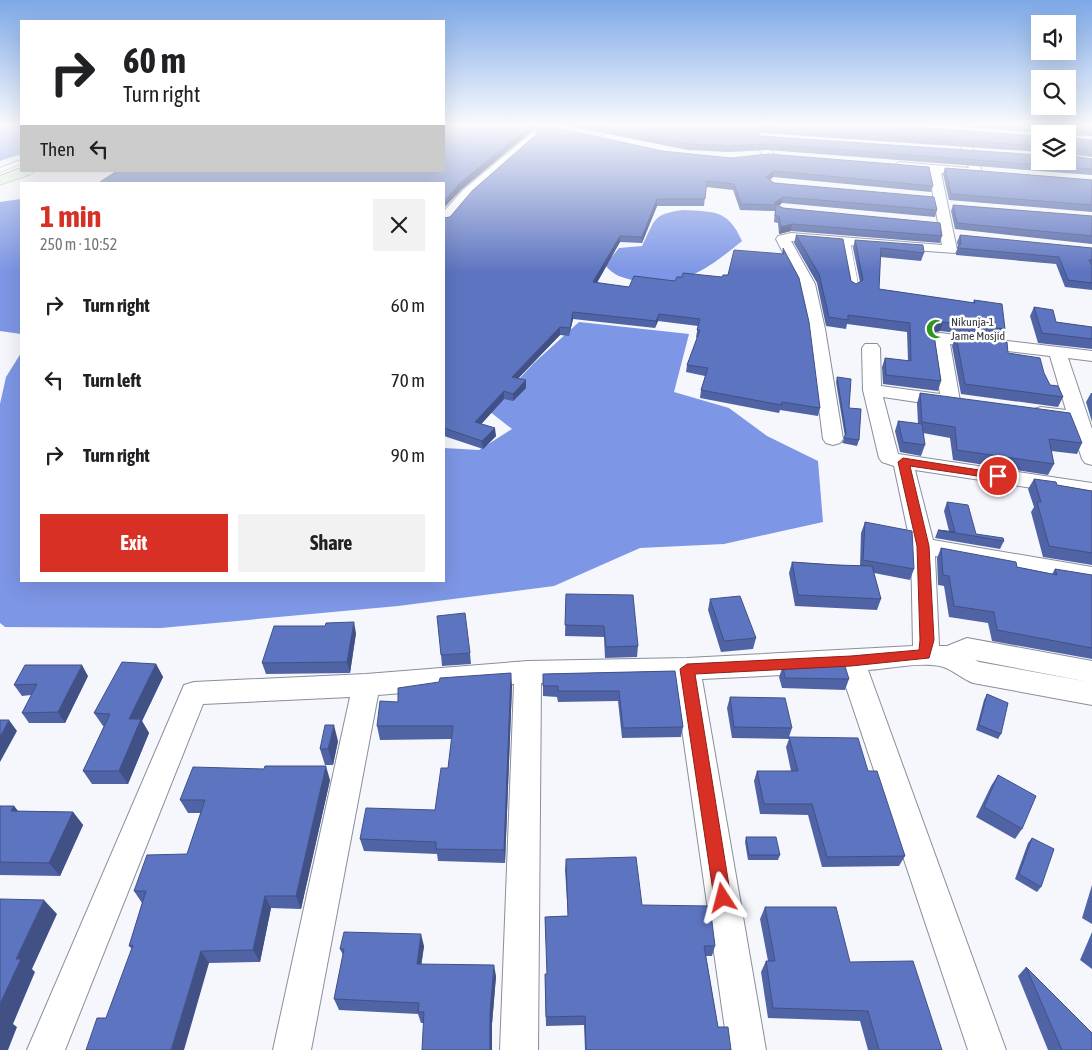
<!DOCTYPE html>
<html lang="en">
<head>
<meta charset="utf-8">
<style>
  :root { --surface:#fff; --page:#f2f2f2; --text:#202124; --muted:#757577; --accent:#d93025 }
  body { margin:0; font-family:"Asap Condensed",sans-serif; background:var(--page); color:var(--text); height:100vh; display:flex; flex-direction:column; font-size:19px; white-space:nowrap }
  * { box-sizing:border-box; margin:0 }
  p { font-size:16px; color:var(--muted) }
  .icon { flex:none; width:28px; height:28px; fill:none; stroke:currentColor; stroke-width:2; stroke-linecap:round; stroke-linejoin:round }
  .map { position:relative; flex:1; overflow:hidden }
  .sheet { position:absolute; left:20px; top:182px; width:425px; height:400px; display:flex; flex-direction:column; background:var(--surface); border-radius:0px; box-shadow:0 5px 20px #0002 }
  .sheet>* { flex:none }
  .hud { position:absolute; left:20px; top:20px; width:425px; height:152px; border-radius:0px; box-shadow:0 5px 20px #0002; background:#fff; color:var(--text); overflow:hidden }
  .controls { position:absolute; left:1031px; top:15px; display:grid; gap:10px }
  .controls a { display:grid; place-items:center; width:45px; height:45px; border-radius:0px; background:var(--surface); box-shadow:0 5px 20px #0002; font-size:25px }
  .pin { position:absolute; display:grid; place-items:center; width:42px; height:42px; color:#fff; margin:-21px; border:2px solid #fff; border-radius:50%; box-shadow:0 1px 5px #0007 }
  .me { position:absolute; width:55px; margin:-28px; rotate:351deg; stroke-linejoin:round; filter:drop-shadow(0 0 4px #0008) }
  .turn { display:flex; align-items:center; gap:18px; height:105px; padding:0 20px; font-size:22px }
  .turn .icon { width:65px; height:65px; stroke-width:2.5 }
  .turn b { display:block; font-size:35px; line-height:42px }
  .then { display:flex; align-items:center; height:48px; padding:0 20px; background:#0003; gap:10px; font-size:19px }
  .round { display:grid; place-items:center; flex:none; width:52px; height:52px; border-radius:0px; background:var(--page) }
  .overview { display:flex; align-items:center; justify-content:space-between; height:85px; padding:0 20px }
  h1 { font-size:30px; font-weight:700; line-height:38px; color:var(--accent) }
  .action { display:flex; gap:10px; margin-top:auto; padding:10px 20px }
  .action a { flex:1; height:58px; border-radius:0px; background:var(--accent); color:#fff; font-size:20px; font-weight:700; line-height:58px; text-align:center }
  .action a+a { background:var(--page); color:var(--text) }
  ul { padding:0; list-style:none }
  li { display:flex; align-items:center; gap:15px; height:75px; padding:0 20px }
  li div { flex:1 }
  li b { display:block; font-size:19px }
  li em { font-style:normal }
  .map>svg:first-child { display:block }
</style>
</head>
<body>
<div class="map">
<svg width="1092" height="1050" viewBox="0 0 1092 1050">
  <rect width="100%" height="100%" fill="#f5f7fd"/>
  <g fill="#7d96e5">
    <polygon points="6,125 21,125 21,154 0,161 0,128"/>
    <polygon points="21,199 21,334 0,331 0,202"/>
    <path d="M 683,210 C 714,212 728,209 742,241 C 709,268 679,291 635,281 C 621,277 614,276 605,265 L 619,248 L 642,246 C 655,221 651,214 683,210 Z"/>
    <polygon points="579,322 689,334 674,392 729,408 767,436 818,461 823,522 724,544 640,548 554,586 398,606 161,628 5,627 0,623 0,404 6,377 21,353 21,581 444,581 444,448 479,450 512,429 489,411 534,363"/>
  </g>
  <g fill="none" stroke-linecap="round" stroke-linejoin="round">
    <defs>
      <g id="service">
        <polygon points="21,160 21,164 0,172 0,168"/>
        <polygon points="846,239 850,241 859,289 855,291 851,289 842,241"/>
      </g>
      <g id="minor">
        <polygon points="536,125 555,125 603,136 604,138 599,141 537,127"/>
        <polygon points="750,125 760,125 774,155 772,157 764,157 762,155"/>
        <polygon points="953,125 963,125 982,172 976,176 941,173 957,250 955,253 791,241 815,284 825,329 843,439 840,443 833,445 826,443 823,439 809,329 799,284 776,239 778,236 791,233 942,245 929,172 899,170 893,166 899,162 969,168"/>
        <polygon points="533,132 538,135 537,137 471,196 449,222 444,223 444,211 463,190"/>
        <path d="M 940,333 L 1092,351 L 1092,361 L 1068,358 L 1092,429 L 1092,465 L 1085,463 L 1082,459 L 1070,422 L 1034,417 L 1031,413 L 1034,409 L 1041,407 L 1066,410 L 1050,356 L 950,344 L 960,401 L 958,405 L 950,407 L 883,397 L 898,454 L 1092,483 L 1092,497 L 915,470 L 933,540 L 1092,567 L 1092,585 L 935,556 L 939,646 L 947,646 L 967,638 L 1092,661 L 1092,705 L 973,683 C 963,679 955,672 946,668 C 929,660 887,669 868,670 L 1006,1050 L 968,1050 L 841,672 L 702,679 L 766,1050 L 728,1050 L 675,680 L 541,683 L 538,1050 L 500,1050 L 514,684 L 378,695 L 311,1050 L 273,1050 L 350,697 L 203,704 L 65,1050 L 27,1050 L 184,685 L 194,682 L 366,674 L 528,661 L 687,658 L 913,646 L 911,546 L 894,466 L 882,462 L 879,458 L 863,390 L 862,348 L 865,344 L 877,344 L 880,348 L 881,386 L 940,394 L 932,338 L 934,334 ZM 975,660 L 1089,682 L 979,662 Z"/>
      </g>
      <polygon id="secondary" points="21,168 21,171 34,171 32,174 0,185 0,176"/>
    </defs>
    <use href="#service" stroke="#8a8e9b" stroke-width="1"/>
    <use href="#minor" stroke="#8a8e9b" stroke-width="2"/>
    <use href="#secondary" stroke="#8a8e9b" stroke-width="1"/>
    <use href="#service" fill="#fff" fill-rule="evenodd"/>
    <use href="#minor" fill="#fff" fill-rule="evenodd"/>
    <use href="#secondary" fill="#dcf1d8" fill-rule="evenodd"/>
  </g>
  <g fill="#5064a5">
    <polygon points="444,125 544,125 662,151 933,186 931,192 773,177 770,180 774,183 937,210 935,217 782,203 779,206 783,208 942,236 940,243 791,231 779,234 778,223 774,222 775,211 740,210 733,190 706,187 704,206 657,206 642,243 620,242 597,283 629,287 675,281 682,277 722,277 782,254 783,248 820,408 818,416 780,410 779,413 700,398 701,390 705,376 686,372 687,365 697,338 696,337 698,326 658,321 655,328 573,319 569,336 560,335 518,378 526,388 513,401 504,399 481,424 496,436 483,449 444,436 444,218 450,217 538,133 533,130 462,189 444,184 101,184 100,182"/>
    <polygon points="554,125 883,125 1040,136 1040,152 761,133 757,135 1040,161 1068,134 1041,134 1041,133 940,125 1092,125 1092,136 1070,135 1070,138 1092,140 1092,157 1068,154 1068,155 1092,159 1092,175 768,150 728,152 688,150 568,126"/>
    <polygon points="945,168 1092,180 1092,212 949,200 943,174"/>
    <polygon points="953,205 1092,216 1092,244 955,229 951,211"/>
    <polygon points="796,235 851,281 856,284 860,282 853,248 855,240 924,253 921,261 880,257 879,289 973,303 974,300 1005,329 1002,338 940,331 934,333 941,381 938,391 883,384 882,367 885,358 908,361 907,332 847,324 846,329 826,326 817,283 794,243"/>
    <polygon points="960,235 1092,248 1092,290 1065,287 1056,264 956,255 956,253 958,246 957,242"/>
    <polygon points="1034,307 1056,322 1092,327 1092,349 1038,343 1030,316"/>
    <polygon points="956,336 1008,353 1044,373 1050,385 1063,397 1058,407 961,394 952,346"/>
    <polygon points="837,377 849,408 859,440 857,446 842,443 845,437 836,382"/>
    <polygon points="920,393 1082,443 1077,454 1051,451 1054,464 1048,475 953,460 950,438 923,433 925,445 921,456 900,452 895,431 898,421 918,424 917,403"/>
    <polygon points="1091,393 1092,393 1092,422 1086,402"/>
    <polygon points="1034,479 1057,485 1092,491 1092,565 1043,557 1031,512 1034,507 1028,489"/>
    <polygon points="947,502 976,534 1004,541 1000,549 935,538 938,530 949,531 944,511"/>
    <polygon points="865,522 914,569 910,580 874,573 881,599 877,610 795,606 789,573 792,562 860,566 861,533"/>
    <polygon points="941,548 1017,567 1052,574 1055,569 1092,575 1092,659 992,641 988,623 949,617 944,586 938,585 937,558"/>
    <polygon points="566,594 638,646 637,657 605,658 604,637 565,636"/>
    <polygon points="710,599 756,638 753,649 721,652 708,610"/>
    <polygon points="356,633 350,673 266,674 262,663"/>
    <polygon points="470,653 471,664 442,666 441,655"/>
    <polygon points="156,664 163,677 142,721 149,733 128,784 92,784 83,771 104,726 103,726 94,713"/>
    <polygon points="783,666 849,679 845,690 782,688 779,677"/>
    <polygon points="675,671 683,727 681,737 622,738 618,701 558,702 557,697 543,696 543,674"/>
    <polygon points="88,676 65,723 29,723 22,713 31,695 22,696 14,685"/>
    <polygon points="512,686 505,863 438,861 437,854 364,851 360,839 435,810 448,768 452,739 380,740 377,726 398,702"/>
    <polygon points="987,694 1001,734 998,739 976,730 984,700"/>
    <polygon points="730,697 792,728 789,737 868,771 905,856 899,866 822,867 808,815 760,814 754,781 757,771 791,771 786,747 789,739 732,738 727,708"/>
    <polygon points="338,741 333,765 325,765 320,749"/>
    <polygon points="998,775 1022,829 1015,839 976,817 991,786"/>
    <polygon points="330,780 301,909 271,908 260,962 209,963 106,1018 132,949 129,946 142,903 134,891 187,854 201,813 188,813 180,800"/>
    <polygon points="0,806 14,806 18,811 73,812 83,825 60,876 0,875"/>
    <polygon points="746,837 780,855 778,860 748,860 745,842"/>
    <polygon points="1032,838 1041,887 1037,892 1015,879 1028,843"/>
    <polygon points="566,859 642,905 715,946 712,956 706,956 718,1027 731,1050 585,1050 584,1025 546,1026 545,974 547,974 545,917 568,916 565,870"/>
    <polygon points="1092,885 1092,924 1082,918"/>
    <polygon points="765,907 850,962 942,1050 868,1050 860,1021 768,1018 761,972 766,961 768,961 760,919"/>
    <polygon points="1092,932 1092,969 1080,960"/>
    <polygon points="424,946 421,964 496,976 492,1024 421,1023 418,1014 339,1010 334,999 343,955 340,949"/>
    <polygon points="1026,967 1092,1050 1048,1050 1018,976"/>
  </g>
  <g fill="#415186">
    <polygon points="533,125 533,130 462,189 444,208 444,201 461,182"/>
    <polygon points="762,127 761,133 754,137 755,132"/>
    <polygon points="774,171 773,177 765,184 766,177"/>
    <polygon points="783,197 782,203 776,208 776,205 774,203"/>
    <polygon points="657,199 657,206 642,243 642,237"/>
    <polygon points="792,224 791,231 779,234 781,227"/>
    <polygon points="620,236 620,242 593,289 593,282"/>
    <polygon points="573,312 573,319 569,336 570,328"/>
    <polygon points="659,314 658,321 655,328 656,321"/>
    <polygon points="943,322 940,331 932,333 930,338 935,324"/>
    <polygon points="560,327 560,335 512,385 512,377"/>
    <polygon points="526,380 526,388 513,401 513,394"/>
    <polygon points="504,391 504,399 476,430 475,422"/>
    <polygon points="495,428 496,436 483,449 482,441"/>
    <polygon points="354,622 356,633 350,673 347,662"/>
    <polygon points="156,664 163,677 142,721 149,733 128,784 119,771 129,719"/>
    <polygon points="82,665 88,676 65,723 58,712"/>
    <polygon points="511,673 512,686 505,863 504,850"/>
    <polygon points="9,720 17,731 0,762 0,737"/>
    <polygon points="334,725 338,741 333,765 328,749"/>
    <polygon points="326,766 330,780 301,909 296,896"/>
    <polygon points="14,806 25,820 11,811"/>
    <polygon points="73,812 83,825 60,876 49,863"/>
    <polygon points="265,896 271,908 260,962 253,950"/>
    <polygon points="44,900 57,914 32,969 35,972 13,1024 17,1027 8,1050 0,1050 0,1004 16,959"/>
    <polygon points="421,934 424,946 420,975 417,964"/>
    <polygon points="201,951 209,963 184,1050 171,1050"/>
    <polygon points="494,965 496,976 492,1024 492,1050 490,1050 490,1013"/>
  </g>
  <g fill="#5d74c0" stroke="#415186">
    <polygon points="444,125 532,125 461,182 444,201 444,184 109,184 100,182 117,171 444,171"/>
    <polygon points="534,125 544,125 662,151 731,158 769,154 929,167 933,186 774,171 766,177 774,183 934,197 937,210 783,197 774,203 783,208 940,223 942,236 792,224 781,227 779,216 775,216 776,205 741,204 734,184 707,181 705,199 657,199 642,237 620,236 593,282 629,287 634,276 675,281 677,277 682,277 683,273 722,277 723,275 728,275 734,250 784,254 783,248 799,278 809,322 820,408 782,402 781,405 701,390 708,368 687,365 700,330 697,330 700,319 659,314 656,321 573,312 570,328 560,327 512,377 526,380 513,394 504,391 475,422 495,428 482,441 444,428 444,218 450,217 472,191 538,133 540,129"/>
    <polygon points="592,125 883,125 1040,136 1040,146 762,127 755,132 758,136 1040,155 1040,161 1068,161 1068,155 1092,159 1092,169 769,144 728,146 688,144"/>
    <polygon points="1015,125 1092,125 1092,130 1069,129 1070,138 1092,140 1092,150 1071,148 1069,153 1068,154 1068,134 1042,134 1043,127"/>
    <polygon points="945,168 1092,180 1092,205 951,194"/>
    <polygon points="953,205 1092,216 1092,236 957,223"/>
    <polygon points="796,235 843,239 851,281 856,284 863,280 855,240 923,245 924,253 881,248 879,289 975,303 974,300 1002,304 1005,329 943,322 935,324 933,329 941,381 886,375 885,358 911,361 910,323 848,315 848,320 829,317 819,274"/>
    <polygon points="960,235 1092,248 1092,260 1089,260 1092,265 1092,283 1068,280 1059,257 958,248 958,246 961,244"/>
    <polygon points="1034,307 1053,310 1056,322 1092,327 1092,339 1042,333"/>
    <polygon points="956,336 1007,342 1008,353 1040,358 1044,373 1050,385 1058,386 1063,397 965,384"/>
    <polygon points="837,377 851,379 849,408 861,409 859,440 844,438 846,433"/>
    <polygon points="920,393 1070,413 1082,443 1049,439 1054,464 957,450 955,427 922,422"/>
    <polygon points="898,421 922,424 925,445 903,442"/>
    <polygon points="1034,479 1056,482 1057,485 1092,491 1092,553 1049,546 1037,502 1041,502"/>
    <polygon points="947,502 968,505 976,534 1003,538 1004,541 938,530 955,532"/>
    <polygon points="865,522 912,531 914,569 863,560"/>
    <polygon points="941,548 1016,562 1017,567 1057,575 1055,569 1092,575 1092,648 997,630 994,612 954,606 949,576 943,575"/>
    <polygon points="792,562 835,565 872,566 881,599 798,595"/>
    <polygon points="566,594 633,595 638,646 606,647 604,626 565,625"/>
    <polygon points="740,596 756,638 724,641 710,599"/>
    <polygon points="465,613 470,653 441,655 437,616"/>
    <polygon points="354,622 347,662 262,663 274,626 325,626 326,623"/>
    <polygon points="122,662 156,664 129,719 141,719 119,771 83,771 110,714 94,713"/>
    <polygon points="844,663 849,679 785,678 783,666"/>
    <polygon points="25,665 82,665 58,712 22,713 37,684 14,685"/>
    <polygon points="675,671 683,727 623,728 619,691 558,691 558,686 543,686 543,674"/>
    <polygon points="511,673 504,850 436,849 436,842 360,839 366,808 435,810 441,768 448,768 453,726 377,726 380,701 398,702 398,688 439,682 440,678"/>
    <polygon points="987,694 1008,703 1001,734 979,725"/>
    <polygon points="730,697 785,698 792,728 734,727"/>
    <polygon points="0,720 9,720 0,737"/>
    <polygon points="325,725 334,725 328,749 320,749"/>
    <polygon points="789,737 858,738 868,771 877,771 905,856 827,857 812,804 764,804 757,771 798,771"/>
    <polygon points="265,766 326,766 296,896 265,896 253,950 201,951 171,1050 86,1050 97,1018 106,1018 133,945 129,946 146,891 134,891 147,855 187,854 205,800 180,800 193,767 264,769"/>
    <polygon points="998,775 1036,796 1022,829 984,807"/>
    <polygon points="0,806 14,806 11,811 73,812 49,863 0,862"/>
    <polygon points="746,837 776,837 780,855 749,855"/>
    <polygon points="1032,838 1054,849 1041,887 1019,874"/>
    <polygon points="636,857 642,905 710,906 715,946 704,946 718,1027 728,1027 731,1050 586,1050 585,1016 546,1017 545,974 547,974 545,917 568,916 566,859"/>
    <polygon points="0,899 44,900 16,959 21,959 0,1004"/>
    <polygon points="765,907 836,907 850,962 913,961 942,1050 879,1050 868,1011 773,1008 766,961 775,961"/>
    <polygon points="344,932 421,934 417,964 494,965 490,1013 490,1050 422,1050 424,1012 418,1012 419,1003 334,999 344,949 340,949"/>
    <polygon points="1026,967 1092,1033 1092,1050 1062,1050"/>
  </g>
  <linearGradient id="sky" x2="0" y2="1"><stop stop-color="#7da8e7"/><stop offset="0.46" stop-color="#fafbfe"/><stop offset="1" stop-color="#fafbfe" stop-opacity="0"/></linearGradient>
  <rect width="1092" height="272" fill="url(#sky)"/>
  <polygon fill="#d93025" stroke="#8d1f18" points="903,458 998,473 1003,476 998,479 910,466 929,546 934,640 929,658 851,666 695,674 731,898 729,904 723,906 717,904 714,898 680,669 687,664 851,656 919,650 920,640 917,546 898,462"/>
  <defs>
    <symbol id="mosque-bare" viewBox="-9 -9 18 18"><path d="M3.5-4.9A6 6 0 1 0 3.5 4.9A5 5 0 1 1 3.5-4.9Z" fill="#31961b" stroke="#fff" stroke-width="2.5" paint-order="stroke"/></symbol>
  </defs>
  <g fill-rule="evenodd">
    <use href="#mosque-bare" x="922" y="315" width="28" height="28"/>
  </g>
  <g text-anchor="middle" stroke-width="5" stroke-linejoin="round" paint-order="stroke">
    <g font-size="12" fill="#37393f" stroke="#fff" text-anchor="start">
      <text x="951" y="326">Nikunja-1<tspan x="951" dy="14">Jame Mosjid</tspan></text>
    </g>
  </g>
</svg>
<div class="controls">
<a><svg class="icon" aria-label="sound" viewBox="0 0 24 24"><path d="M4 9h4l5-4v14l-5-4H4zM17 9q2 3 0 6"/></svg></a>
<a><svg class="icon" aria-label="search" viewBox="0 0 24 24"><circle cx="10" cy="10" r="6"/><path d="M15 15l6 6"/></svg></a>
<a><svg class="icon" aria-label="layers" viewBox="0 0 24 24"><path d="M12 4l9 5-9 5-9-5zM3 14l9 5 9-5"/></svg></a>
</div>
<div class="pin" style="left:998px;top:476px;background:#d93025"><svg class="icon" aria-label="arrive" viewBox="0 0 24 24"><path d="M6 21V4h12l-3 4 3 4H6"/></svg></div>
<svg class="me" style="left:723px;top:898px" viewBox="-20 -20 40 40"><path d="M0-17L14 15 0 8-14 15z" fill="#d93025" stroke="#fff" stroke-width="4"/></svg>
<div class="hud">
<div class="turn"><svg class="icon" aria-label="right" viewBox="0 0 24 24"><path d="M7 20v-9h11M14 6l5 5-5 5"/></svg><div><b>60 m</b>Turn right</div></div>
<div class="then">Then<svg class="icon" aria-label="left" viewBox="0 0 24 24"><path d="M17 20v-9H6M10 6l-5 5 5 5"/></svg></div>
</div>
<section class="sheet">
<div class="overview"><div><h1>1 min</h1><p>250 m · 10:52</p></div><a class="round"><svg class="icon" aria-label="close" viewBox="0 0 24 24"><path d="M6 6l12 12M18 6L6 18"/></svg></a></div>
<ul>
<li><svg class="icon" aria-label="right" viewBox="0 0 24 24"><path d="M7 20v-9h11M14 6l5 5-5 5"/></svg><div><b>Turn right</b></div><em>60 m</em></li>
<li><svg class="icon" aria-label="left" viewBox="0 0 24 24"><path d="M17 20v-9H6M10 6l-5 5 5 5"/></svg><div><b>Turn left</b></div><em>70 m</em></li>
<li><svg class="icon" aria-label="right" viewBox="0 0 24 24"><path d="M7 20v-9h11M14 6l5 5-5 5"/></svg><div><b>Turn right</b></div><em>90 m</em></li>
</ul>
<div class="action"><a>Exit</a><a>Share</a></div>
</section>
</div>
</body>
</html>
